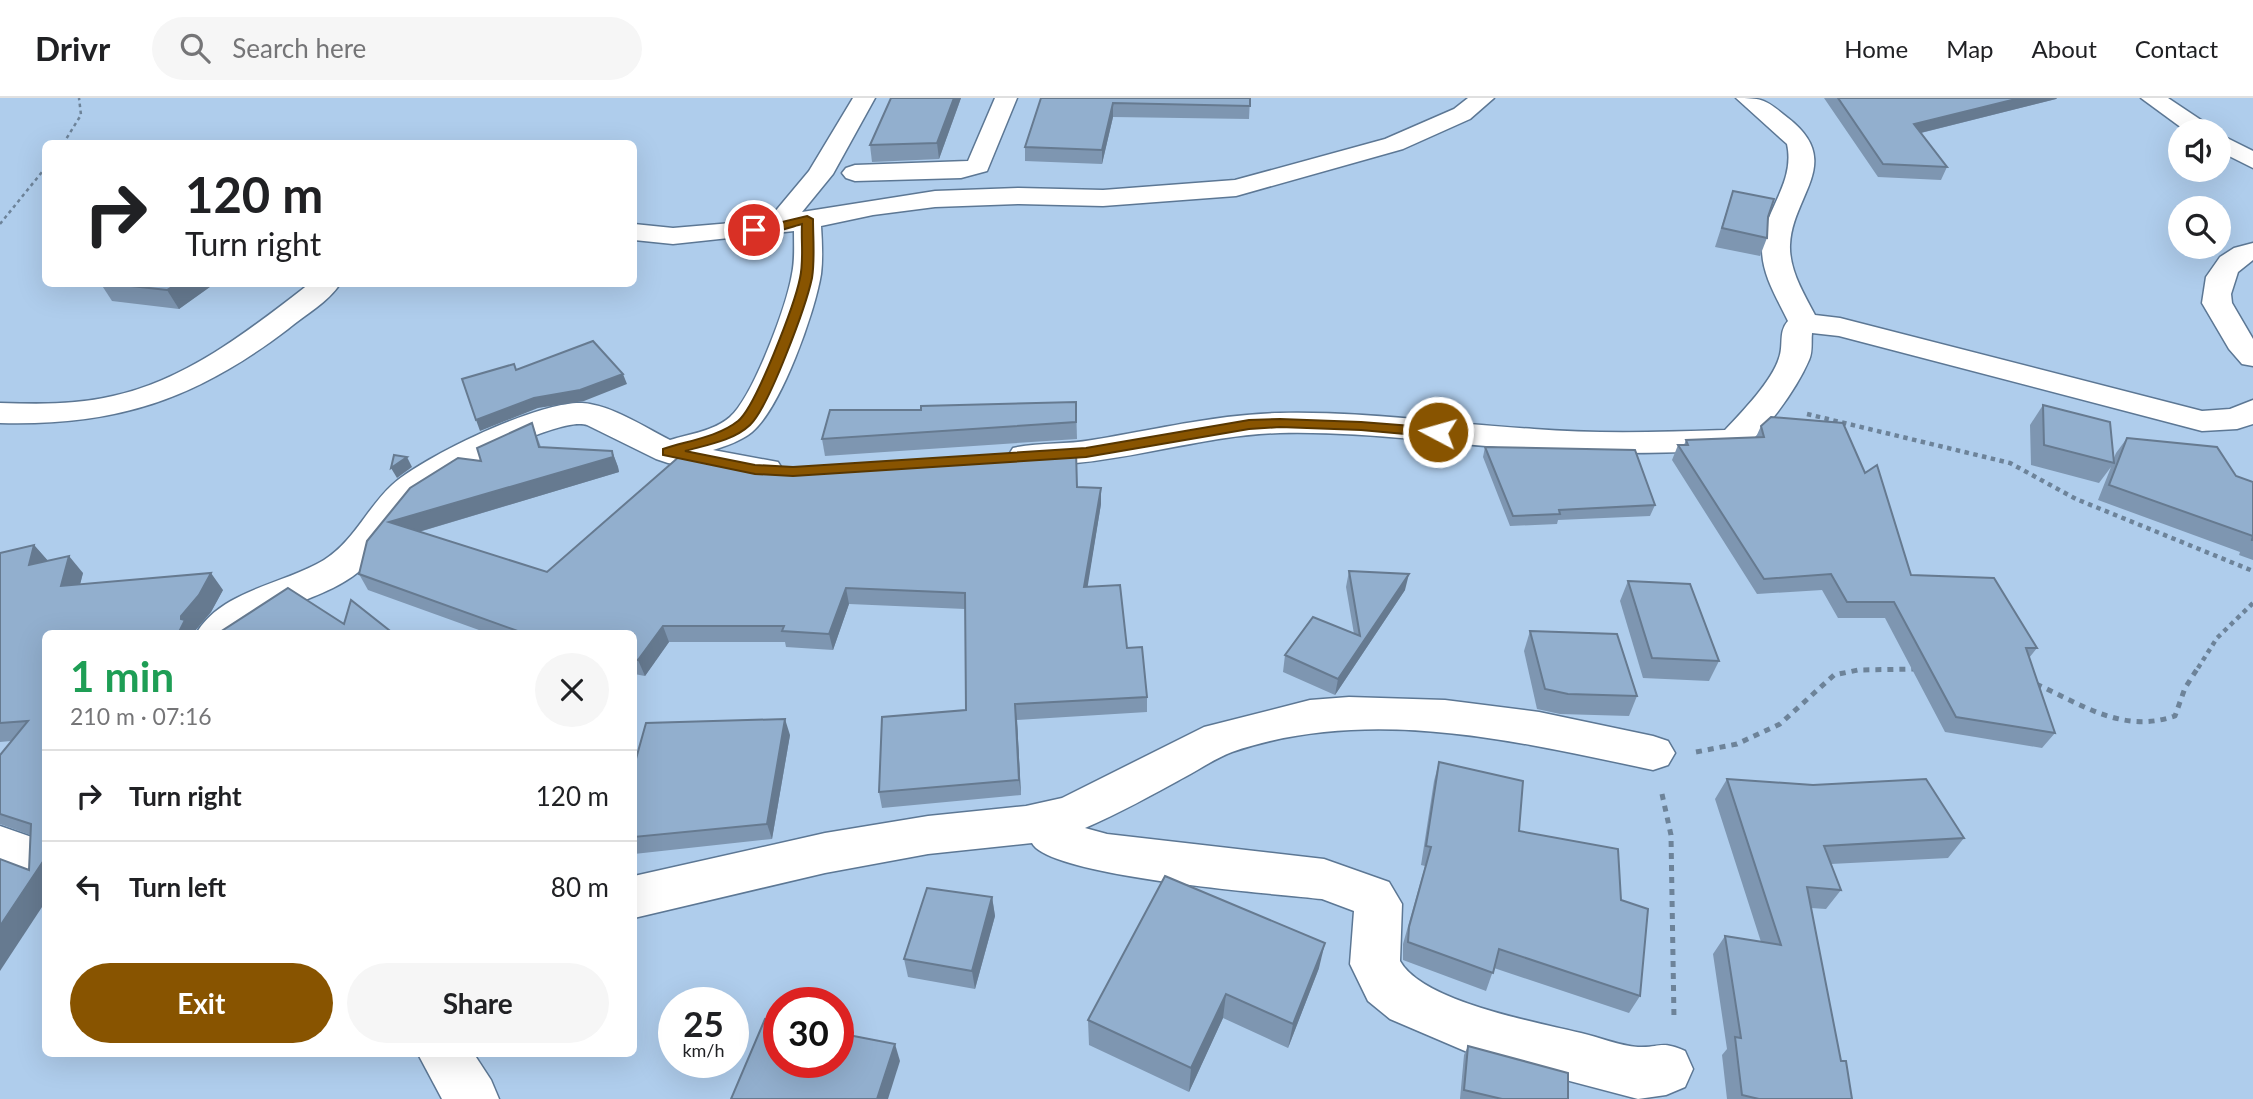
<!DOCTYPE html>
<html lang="en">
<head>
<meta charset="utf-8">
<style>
  :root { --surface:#fff; --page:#f6f6f6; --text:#202124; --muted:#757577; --line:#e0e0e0; --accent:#885400 }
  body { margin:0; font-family:Lato,sans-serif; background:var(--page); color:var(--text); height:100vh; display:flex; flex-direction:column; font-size:26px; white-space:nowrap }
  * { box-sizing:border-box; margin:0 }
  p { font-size:23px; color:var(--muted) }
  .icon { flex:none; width:38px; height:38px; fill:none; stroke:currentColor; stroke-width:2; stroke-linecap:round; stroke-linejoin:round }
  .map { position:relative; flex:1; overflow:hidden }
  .details { position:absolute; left:42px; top:532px; width:595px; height:427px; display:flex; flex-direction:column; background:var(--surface); border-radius:10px; box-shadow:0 7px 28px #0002 }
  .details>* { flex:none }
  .guide { position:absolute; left:42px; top:42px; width:595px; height:147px; border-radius:10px; box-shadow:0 7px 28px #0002; background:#fff; color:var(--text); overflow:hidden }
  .buttons { position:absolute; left:2168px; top:21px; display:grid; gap:14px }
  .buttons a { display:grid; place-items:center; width:63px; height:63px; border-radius:50%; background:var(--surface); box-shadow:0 7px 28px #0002; font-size:35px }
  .speed { position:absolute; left:658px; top:889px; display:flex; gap:14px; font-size:35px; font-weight:700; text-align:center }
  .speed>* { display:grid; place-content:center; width:91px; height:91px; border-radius:50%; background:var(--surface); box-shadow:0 7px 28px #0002; line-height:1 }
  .speed small { font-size:18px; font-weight:400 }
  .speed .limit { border:10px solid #d22; background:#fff; color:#111 }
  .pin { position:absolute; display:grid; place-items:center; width:60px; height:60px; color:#fff; margin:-30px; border:4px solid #fff; border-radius:50%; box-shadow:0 2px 7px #0007 }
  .me { position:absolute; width:77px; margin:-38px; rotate:276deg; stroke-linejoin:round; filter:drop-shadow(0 0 5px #0008) }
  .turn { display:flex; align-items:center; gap:24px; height:147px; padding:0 28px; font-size:32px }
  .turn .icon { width:91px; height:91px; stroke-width:2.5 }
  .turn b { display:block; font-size:49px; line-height:60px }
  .round { display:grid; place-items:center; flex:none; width:74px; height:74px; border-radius:37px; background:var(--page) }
  .head { display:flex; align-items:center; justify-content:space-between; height:119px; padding:0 28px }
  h1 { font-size:42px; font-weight:700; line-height:52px; color:#1e9e55 }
  .button { display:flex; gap:14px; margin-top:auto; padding:14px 28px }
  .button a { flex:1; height:80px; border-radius:42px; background:var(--accent); color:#fff; font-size:28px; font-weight:700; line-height:80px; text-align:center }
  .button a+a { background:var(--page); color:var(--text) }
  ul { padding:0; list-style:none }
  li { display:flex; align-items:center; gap:21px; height:91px; padding:0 28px; border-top:2px solid var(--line) }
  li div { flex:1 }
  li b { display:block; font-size:26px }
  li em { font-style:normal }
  header { display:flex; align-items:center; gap:42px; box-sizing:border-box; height:98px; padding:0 35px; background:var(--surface); border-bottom:2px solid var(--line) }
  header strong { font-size:33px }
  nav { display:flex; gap:38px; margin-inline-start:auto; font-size:24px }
  .search { width:490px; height:63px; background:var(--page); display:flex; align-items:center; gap:18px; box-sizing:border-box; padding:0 24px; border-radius:38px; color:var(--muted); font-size:26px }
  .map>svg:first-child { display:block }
</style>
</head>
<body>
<header>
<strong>Drivr</strong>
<div class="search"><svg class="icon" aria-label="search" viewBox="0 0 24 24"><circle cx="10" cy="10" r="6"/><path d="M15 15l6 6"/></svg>Search here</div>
<nav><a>Home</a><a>Map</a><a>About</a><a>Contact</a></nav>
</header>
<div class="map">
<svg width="2253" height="1001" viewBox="0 0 2253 1001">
  <rect width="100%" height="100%" fill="#afcdec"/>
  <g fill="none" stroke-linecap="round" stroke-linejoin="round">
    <defs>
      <g id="minor">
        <path d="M 853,0 L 875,0 L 833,76 L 802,114 L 935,93 L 1019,90 L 1103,92 L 1235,82 L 1385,41 L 1454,11 L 1468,0 L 1494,0 L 1470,21 L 1403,51 L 1236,98 L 1103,108 L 1019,106 L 935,109 L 873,117 L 821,128 C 822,144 823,160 821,176 C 815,214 781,310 752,334 C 741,343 726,348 713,352 L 778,364 L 783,372 L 778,380 L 766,383 L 668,365 L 656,361 L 587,327 C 558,317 436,383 415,406 C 394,428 382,457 357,475 C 333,494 303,501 276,515 C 265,520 255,530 244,535 C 232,540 210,536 196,536 C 221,492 285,486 324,462 C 354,443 367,410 392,387 C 424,358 539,303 582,305 C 612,307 644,329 670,342 C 690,336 714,333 730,319 C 753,299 787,207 792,176 C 795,162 794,148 794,133 L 673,146 L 634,142 L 634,126 L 673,130 L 768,122 L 809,73 Z"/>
        <polygon points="995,0 1017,0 987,73 961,80 855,83 846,80 842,75 846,70 855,67 968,63"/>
        <path d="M 1736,0 C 1764,0 1766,2 1788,20 C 1845,64 1792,97 1790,147 C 1789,172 1804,196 1815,217 L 1840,220 L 2202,313 L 2230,311 L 2253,302 L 2253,326 L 2237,331 L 2202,333 L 1839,238 L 1812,235 C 1811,243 1813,254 1809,262 C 1798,288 1761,345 1734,352 C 1667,355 1600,357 1533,352 C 1449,346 1364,333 1280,335 C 1208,337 1137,361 1065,366 C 1048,367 1030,370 1013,366 L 1008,358 L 1013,350 C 1039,344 1066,347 1092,342 C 1154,332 1218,316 1280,315 C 1365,313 1450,326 1534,331 C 1597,336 1661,334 1725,332 C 1742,314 1772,283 1779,260 C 1784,247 1778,234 1788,223 C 1777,200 1762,177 1762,151 C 1762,114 1796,86 1787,46 Z"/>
        <polygon points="2141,0 2168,0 2210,28 2214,33 2186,33"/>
        <polygon points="2219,36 2253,53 2253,70 2219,53"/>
        <polygon points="2253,145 2253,162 2238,174 2231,196 2232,205 2253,241 2253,268 2242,266 2229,251 2202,205 2206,179 2220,159 2234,150"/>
        <path d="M 309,186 L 340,186 C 328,204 305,217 288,231 C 195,302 116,328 0,325 L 0,305 C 38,306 76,307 113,298 C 187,282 251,231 309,186 Z"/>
        <path d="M 1349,599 L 1445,602 L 1539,614 L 1653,638 L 1668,643 L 1675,655 L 1668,667 L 1653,672 C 1516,643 1369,607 1232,654 C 1216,660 1200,671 1185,679 C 1152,697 1120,715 1085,730 L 1107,736 L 1324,761 L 1389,784 L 1402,806 L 1400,863 C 1423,904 1536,924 1581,935 C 1599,939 1620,948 1638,949 C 1662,950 1659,942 1685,953 L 1693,971 L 1685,989 L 1666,997 L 1638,1001 L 1479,959 L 1390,921 L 1368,903 L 1350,866 L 1354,813 L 1322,801 C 1277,796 1049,779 1032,745 L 928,756 L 825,775 L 634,820 L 634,778 L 825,735 L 928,718 L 1026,708 L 1062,700 L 1204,629 L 1310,602 Z"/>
        <polygon points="0,728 46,744 46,786 0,768"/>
        <polygon points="418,956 474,956 491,982 499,1001 442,1001"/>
      </g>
    </defs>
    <use href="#minor" stroke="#5c7794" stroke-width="3"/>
    <g stroke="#6d8399" stroke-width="2.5" stroke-dasharray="3.5 3.5" stroke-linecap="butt">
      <polyline points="63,46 81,17 79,0"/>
      <polyline points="0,126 46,69"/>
    </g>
    <g stroke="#6d8399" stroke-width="4.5" stroke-dasharray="4.5 4.5" stroke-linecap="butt">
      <polyline points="1807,316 2010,365 2076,401 2253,473"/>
      <polyline points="2198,570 2217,540 2253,505"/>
    </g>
    <g stroke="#6d8399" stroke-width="5" stroke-dasharray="6 6" stroke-linecap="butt">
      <path d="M 2036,586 C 2083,607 2123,636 2175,618 L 2185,590 L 2199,568"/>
      <polyline points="1696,654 1737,646 1780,626 1834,577 1858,572 1918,571"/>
      <polyline points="1662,696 1671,737 1674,921"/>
    </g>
    <use href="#minor" fill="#fff" fill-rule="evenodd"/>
  </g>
  <g fill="#7e96b1">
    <polygon points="891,0 961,0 939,61 872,64 870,47"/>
    <polygon points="1041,0 1250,0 1249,21 1113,19 1102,66 1025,63 1025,49"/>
    <polygon points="1824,0 2057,0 2056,1 1921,35 1947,69 1941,82 1878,79"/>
    <polygon points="1733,93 1768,119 1767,140 1760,158 1715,149"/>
    <polygon points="101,186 214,186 179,211 112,203"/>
    <polygon points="1076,304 1077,341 825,358 822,341 921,312"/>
    <polygon points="2043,307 2113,362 2116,355 2127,340 2253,384 2253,462 2239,457 2240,454 2098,402 2111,369 2099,385 2031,367 2030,327"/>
    <polygon points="532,325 541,349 612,353 618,369 619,374 419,434 547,474 751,370 1077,389 1101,406 1087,489 1127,550 1147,599 1147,614 1017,622 1021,697 882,710 879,694 966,612 965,511 849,506 833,552 786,549 785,544 669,544 645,578 634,576 634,536 490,536 368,492 359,476 481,363"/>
    <polygon points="1761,328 1911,477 2037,550 2029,560 2055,635 2042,650 1945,634 1885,520 1838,520 1822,492 1757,496 1672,362 1678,347 1684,347 1686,342 1756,339"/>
    <polygon points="1485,349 1655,407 1650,418 1558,422 1557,426 1510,428 1483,359"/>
    <polygon points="34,447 48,463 83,475 80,487 223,492 211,514 194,534 46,536 29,772 30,737 0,726 0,657 11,643 0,644 0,455"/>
    <polygon points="1349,473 1405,492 1335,597 1283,574 1285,557 1354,536 1346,489"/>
    <polygon points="1628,483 1719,563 1709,583 1643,580 1620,503"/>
    <polygon points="1530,533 1637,598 1629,618 1560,616 1537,611 1524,553"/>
    <polygon points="790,637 772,741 634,756 634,668"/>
    <polygon points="1439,664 1519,733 1621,802 1640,898 1629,915 1494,870 1486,893 1403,862 1403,846 1425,768 1421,767 1434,683"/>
    <polygon points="1727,681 1964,740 1948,760 1831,766 1841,792 1826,811 1811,810 1841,963 1852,1001 1727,1001 1722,957 1727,951 1713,856 1725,838 1761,844 1715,701"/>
    <polygon points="992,799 995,818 975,891 908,879 904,861"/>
    <polygon points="1319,870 1288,950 1223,920 1189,994 1089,947 1088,922"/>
    <polygon points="1468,948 1568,1001 1460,1001 1464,957"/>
  </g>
  <g fill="#667a90">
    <polygon points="954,0 961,0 939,61 937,45"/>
    <polygon points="2020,0 2057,0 2056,1 1908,38 1914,26"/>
    <polygon points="1113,5 1113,19 1102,66 1102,52"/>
    <polygon points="177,186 214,186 179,211 167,192"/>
    <polygon points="623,276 627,286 584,303 538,310 480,333 476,322 534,300"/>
    <polygon points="612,353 618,369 619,374 398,440 389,424"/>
    <polygon points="407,359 412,369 397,380 391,370"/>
    <polygon points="1101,390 1101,406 1085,505 1084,489"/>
    <polygon points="34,447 49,464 29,467"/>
    <polygon points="69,458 83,475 75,505 61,488"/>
    <polygon points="211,475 223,492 211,514 194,534 196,536 178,536 181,521 181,518"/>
    <polygon points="1409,476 1405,492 1335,597 1338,581"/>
    <polygon points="846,490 849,506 833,552 829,536"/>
    <polygon points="663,528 669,544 645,578 638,562"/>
    <polygon points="1015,606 1017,622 1021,697 1019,682"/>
    <polygon points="785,621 790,637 772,741 767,726"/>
    <polygon points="46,759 46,803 0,873 0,828"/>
    <polygon points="992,799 995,818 975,891 972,873"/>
    <polygon points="1325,845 1319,870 1288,950 1293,926"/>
    <polygon points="1226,896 1223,920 1189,994 1191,970"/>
    <polygon points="895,946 900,963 888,1001 877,1001"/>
  </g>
  <g fill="#92afce" stroke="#667a90" stroke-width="2">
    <polygon points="891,0 954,0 937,45 870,47"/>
    <polygon points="1041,0 1250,0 1250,8 1113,5 1102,52 1025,49"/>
    <polygon points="1838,0 2020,0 1914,26 1947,69 1883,66"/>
    <polygon points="1733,93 1774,101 1768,119 1767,140 1722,130"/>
    <polygon points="113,186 177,186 167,192"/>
    <polygon points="593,243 623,276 580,292 534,300 476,322 462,281 514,266 516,272"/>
    <polygon points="1076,304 1076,324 822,341 830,312 921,312 921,308"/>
    <polygon points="2043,307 2110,324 2114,365 2044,347"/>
    <polygon points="1771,319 1843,325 1865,375 1877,367 1911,477 1994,480 2037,550 2026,550 2055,635 1956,619 1894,504 1847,504 1831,476 1764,481 1678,347 1688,347 1686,342 1764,339 1761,328"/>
    <polygon points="532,325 539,349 612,353 613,359 389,424 547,474 681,357 751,370 813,370 1076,353 1077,389 1101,390 1084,489 1120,487 1127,550 1142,549 1147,599 1015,606 1019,682 879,694 882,619 966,612 965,495 846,490 829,536 782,533 784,528 663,528 638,562 634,561 634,536 526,536 359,476 367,443 410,390 458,360 481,363 477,350"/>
    <polygon points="2127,340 2217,349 2236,378 2253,384 2253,442 2252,442 2253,438 2109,387"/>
    <polygon points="1485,349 1635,352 1655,407 1559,412 1560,416 1513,418"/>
    <polygon points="394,357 407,359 391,370"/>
    <polygon points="34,447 29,467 69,458 61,488 211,475 199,497 181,518 181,521 185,522 178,536 46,536 46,759 0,828 0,761 29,772 31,726 0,716 0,657 28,623 0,625 0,455"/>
    <polygon points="1349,473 1409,476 1338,581 1285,557 1313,519 1360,538"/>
    <polygon points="1628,483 1690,486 1719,563 1652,560"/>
    <polygon points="288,490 344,526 351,502 394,536 217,536"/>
    <polygon points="1530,533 1617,536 1637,598 1568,596 1545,591"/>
    <polygon points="785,621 767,726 634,739 634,668 646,625"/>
    <polygon points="1439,664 1523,683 1519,733 1618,751 1621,802 1648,811 1640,898 1499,851 1493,875 1408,844 1409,829 1431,749 1426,748"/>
    <polygon points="1727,681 1813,687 1926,681 1964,740 1824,748 1841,792 1807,789 1841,963 1846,963 1852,1001 1759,1001 1742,997 1735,939 1741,940 1725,838 1781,847"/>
    <polygon points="1165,778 1325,845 1293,926 1226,896 1191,970 1088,922"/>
    <polygon points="927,790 992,799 972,873 904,861"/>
    <polygon points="765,921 779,924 779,964 838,964 838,935 895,946 877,1001 731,1001"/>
    <polygon points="1468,948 1568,975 1568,1001 1502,1001 1464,992"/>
  </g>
  <path fill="#885400" stroke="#583700" stroke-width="2" d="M 807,118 L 813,121 C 813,140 815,162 812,180 C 806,208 769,309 750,327 C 733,343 706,347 685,353 L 755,367 L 793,369 L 1086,350 L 1249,322 L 1280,321 L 1361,324 L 1438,330 L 1445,334 L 1438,339 L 1361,332 L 1280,329 L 1249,331 L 1086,359 L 793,378 L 755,376 L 663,357 L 663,351 C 687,343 718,339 738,323 C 756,309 795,205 800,180 C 804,163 801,143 802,126 C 787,130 762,140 748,132 Z"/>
</svg>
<div class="buttons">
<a><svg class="icon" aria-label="sound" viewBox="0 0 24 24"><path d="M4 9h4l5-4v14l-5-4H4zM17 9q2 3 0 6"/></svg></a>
<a><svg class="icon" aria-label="search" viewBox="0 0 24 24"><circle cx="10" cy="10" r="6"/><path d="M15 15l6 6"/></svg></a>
</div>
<div class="speed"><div>25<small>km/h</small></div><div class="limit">30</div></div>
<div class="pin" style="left:754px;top:132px;background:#d93025"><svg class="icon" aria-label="arrive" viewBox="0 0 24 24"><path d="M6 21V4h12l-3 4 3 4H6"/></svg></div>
<svg class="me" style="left:1438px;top:334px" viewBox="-20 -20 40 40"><circle r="17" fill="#885400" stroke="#fff" stroke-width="3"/><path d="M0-11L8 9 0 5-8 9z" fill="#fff"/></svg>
<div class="guide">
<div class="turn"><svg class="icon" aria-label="right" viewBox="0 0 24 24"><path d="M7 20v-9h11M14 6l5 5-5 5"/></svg><div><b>120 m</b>Turn right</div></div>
</div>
<section class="details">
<div class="head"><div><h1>1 min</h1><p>210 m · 07:16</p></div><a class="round"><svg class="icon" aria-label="close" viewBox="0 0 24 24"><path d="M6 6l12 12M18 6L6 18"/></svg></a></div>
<ul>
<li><svg class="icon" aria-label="right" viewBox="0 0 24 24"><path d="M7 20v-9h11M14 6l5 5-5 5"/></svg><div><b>Turn right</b></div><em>120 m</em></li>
<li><svg class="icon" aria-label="left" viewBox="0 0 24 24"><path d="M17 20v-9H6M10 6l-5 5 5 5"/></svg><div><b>Turn left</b></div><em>80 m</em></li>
</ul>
<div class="button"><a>Exit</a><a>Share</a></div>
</section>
</div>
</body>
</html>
